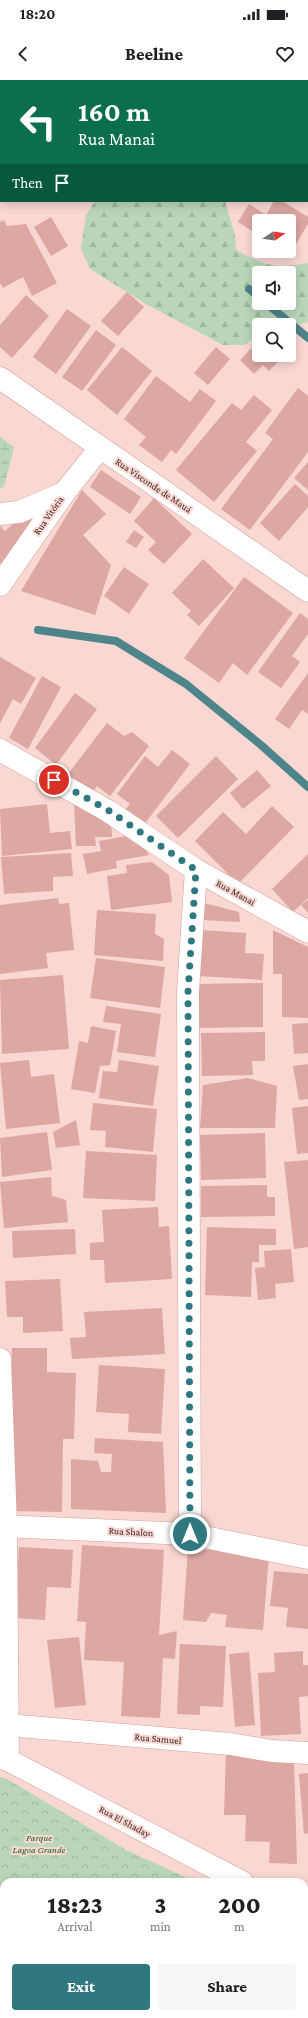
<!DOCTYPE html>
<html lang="en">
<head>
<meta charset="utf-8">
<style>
  :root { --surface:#fff; --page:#f6f6f6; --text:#202124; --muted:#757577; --accent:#2f787f }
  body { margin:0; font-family:"Crimson Pro",serif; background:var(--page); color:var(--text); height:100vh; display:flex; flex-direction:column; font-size:15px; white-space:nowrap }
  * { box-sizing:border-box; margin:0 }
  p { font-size:13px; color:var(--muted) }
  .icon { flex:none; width:22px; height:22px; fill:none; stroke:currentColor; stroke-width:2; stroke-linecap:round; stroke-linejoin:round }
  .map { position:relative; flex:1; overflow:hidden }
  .details { position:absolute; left:0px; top:1798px; width:308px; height:140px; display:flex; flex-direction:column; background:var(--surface); border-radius:12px 12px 0 0; box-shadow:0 2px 10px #0003 }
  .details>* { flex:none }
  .guide { position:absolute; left:0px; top:0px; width:308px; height:122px; box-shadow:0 2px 10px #0003; background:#0b6e4f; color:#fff; overflow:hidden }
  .needle { width:26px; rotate:77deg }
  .controls { position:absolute; left:252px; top:134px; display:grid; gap:8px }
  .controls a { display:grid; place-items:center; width:44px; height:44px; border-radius:4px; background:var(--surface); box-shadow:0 2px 10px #0003; font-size:20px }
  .pin { position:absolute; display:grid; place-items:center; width:34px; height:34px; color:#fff; margin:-17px; border:2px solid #fff; border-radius:50%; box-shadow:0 1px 4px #0007 }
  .me { position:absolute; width:44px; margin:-22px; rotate:0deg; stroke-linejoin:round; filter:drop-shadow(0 0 3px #0008) }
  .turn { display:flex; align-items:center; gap:14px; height:84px; padding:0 12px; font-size:18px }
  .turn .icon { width:52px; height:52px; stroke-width:2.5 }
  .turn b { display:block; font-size:28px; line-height:34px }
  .then { display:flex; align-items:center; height:38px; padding:0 12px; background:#0003; gap:8px; font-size:15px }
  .eta { display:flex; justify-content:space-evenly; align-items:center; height:68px; text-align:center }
  .eta b { font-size:24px; font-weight:800; line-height:28px }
  .action { display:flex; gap:8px; margin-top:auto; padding:8px 12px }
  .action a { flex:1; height:46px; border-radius:4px; background:var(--accent); color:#fff; font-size:16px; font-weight:800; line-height:46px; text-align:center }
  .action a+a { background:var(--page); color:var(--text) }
  .status { display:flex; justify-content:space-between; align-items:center; height:28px; padding:0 20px; background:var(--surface); direction:ltr }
  .status svg { height:11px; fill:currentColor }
  header { display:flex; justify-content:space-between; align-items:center; height:52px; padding:0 12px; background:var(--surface); font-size:18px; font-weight:800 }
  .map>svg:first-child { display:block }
</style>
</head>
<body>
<div class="status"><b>18:20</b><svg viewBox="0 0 49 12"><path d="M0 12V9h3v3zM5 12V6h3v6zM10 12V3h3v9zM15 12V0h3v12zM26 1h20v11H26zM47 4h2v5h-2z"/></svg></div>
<header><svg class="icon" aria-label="back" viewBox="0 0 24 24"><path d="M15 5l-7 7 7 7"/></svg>Beeline<svg class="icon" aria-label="heart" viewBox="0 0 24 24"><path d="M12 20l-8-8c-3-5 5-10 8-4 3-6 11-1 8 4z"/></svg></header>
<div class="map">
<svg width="308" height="1938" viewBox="0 0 308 1938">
  <defs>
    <pattern id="forest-firs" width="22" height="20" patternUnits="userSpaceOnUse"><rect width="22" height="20" fill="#b9d7b8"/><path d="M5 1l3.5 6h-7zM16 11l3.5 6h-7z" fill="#a0b89e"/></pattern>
    <pattern id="wetland-marsh" width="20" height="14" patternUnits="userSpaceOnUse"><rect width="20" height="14" fill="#b9d7b8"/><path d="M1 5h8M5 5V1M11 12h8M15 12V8" fill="none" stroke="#a0b89e"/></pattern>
    <pattern id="park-crowns" width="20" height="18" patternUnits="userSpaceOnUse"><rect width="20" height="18" fill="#b9d7b8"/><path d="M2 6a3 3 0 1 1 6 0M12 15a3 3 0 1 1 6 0" fill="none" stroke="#a0b89e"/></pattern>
  </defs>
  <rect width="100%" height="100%" fill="#f9d7d3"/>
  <path fill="url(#forest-firs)" fill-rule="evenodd" d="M 95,121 L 225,121 L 235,156 L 236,170 C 266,186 274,189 308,183 L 308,241 L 289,250 L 289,245 L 259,245 L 259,255 L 244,265 L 223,265 L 146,224 L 90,189 L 81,168 L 86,135 ZM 259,193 L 289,193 L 289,223 L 259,223 Z"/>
  <polygon fill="url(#wetland-marsh)" points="0,357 14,367 4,407 0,408"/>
  <polygon fill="url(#park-crowns)" points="0,1697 7,1699 128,1771 196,1802 4,1802 4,1934 304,1934 304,1855 308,1857 308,1938 0,1938"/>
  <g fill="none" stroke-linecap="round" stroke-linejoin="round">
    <g stroke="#4e858b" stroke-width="8">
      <polyline points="249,209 259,217"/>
      <polyline points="266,223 308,258"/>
      <polyline points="38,550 116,561 186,604 261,665 308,707"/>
    </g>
  </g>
  <g fill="#dda7a2">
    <polygon points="274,121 282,121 308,137 308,144 290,174 285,171 289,171 289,141 259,141 259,155 238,142 249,124 266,135"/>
    <polygon points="51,137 68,166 51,176 34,147"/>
    <polygon points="4,140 7,146 26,144 57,203 32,216 23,197 3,208 0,203 0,142"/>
    <polygon points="127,212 144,227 118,256 101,241"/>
    <polygon points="26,215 49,236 12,278 0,267 0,245"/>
    <polygon points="67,229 91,246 56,294 33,277"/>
    <polygon points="96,250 116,265 82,311 62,297"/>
    <polygon points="289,257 296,264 289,271"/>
    <polygon points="259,261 259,275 285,275 269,291 263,285 254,294 240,280"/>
    <polygon points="122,267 152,291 117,335 87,310"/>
    <polygon points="216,267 230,279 208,305 194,293"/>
    <polygon points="156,296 190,322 200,309 216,321 176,374 171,370 162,382 139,365 146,357 124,339"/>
    <polygon points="298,308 308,316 308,372 250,450 221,429 273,359 265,353"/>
    <polygon points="254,315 272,330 246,362 257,371 214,422 176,390 232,323 241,330"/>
    <polygon points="308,382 308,410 294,398"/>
    <polygon points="101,390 141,417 130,434 90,407"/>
    <polygon points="295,404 308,416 308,427 279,461 260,443"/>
    <polygon points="82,410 106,434 83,455 111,485 95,535 21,511"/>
    <polygon points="154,418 192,454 164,484 148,470 156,462 134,441"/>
    <polygon points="26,432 38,444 0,484 0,446 5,451"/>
    <polygon points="134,450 144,457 136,468 126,462"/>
    <polygon points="203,479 234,508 199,546 187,535 191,531 172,513"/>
    <polygon points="124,487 149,504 129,534 104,516"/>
    <polygon points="244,497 293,533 247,595 233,583 219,603 184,578"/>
    <polygon points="300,533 308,539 308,554 292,576 300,582 281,608 258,592"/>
    <polygon points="0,577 36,598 21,624 13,619 0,643"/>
    <polygon points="308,593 308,634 302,630 289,649 275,639"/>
    <polygon points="42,596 61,607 28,669 9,658"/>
    <polygon points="75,613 97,629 56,685 35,668"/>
    <polygon points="107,643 124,656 132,652 149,666 110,716 97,706 92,713 68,694"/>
    <polygon points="172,670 190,684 143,746 124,731 130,724 117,714 145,676 158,687"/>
    <polygon points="216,676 238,699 178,758 156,736"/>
    <polygon points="257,690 271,706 243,729 230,713"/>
    <polygon points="74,723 111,740 112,757 95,757 96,766 76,766"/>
    <polygon points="47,724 50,753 70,751 72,769 2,776 0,729"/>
    <polygon points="272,726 294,747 238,804 195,761 223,732 246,754"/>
    <polygon points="137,754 149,775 116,781 117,788 87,794 83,774 101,771 99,761"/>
    <polygon points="71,773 73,796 53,797 53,811 4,814 1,777"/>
    <polygon points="308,774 308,818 293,832 272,809"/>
    <polygon points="152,782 169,795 172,822 111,830 107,796 127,793 126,785"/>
    <polygon points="58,818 59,824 69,823 74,870 46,873 48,888 0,894 0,825"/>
    <polygon points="308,820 308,833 301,825"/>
    <polygon points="204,823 239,832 240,842 202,840"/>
    <polygon points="97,830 156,834 155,854 164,859 163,881 94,875"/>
    <polygon points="201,850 246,853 245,873 264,874 262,900 199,896"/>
    <polygon points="273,850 308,867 308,938 282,937 282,894 273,894"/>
    <polygon points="96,878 165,887 160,928 90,918"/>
    <polygon points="63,895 69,969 2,974 0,900"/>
    <polygon points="263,903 263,947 198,948 197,904"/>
    <polygon points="106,926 161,934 155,977 117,972 121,944 103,942"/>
    <polygon points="308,943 308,973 294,974 292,944"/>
    <polygon points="91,946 116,951 110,985 100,986 95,1013 71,1009 79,961 88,963"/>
    <polygon points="265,952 265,981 252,981 253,995 202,996 201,953"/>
    <polygon points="29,980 31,997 54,994 60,1043 6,1049 0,983"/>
    <polygon points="119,980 159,986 153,1026 99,1018 103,991 117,992"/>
    <polygon points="308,984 308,1019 299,1020 293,986"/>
    <polygon points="248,998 277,1006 275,1048 200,1048 203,1005"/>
    <polygon points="93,1023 157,1029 153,1072 105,1067 106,1051 90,1050"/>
    <polygon points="308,1026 308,1073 297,1074 292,1028"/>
    <polygon points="76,1040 80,1065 56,1068 53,1052"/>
    <polygon points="47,1052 52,1090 2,1097 0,1058"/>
    <polygon points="265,1053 266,1098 201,1100 200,1055"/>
    <polygon points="86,1071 157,1075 155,1121 83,1118"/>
    <polygon points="308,1080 308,1167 294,1169 284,1082"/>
    <polygon points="51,1097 52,1116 66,1120 68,1142 4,1148 0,1102"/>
    <polygon points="267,1105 267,1117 275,1117 275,1136 201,1137 201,1106"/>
    <polygon points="158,1127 159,1147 169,1146 172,1199 105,1203 104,1180 90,1180 90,1163 104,1162 102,1130"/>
    <polygon points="207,1147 276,1149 276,1165 259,1165 259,1182 252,1182 251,1217 205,1215"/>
    <polygon points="75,1149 76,1174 13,1178 12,1151"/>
    <polygon points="291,1169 294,1202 275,1204 276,1218 258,1220 255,1188 265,1187 264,1171"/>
    <polygon points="60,1199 63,1251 23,1253 23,1237 7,1237 5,1201"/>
    <polygon points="162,1228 165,1274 72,1279 70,1258 86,1257 84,1232"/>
    <polygon points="12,1268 47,1268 47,1292 76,1293 74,1359 63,1359 62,1432 9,1431"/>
    <polygon points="99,1285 165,1289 161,1354 128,1352 129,1334 96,1332"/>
    <polygon points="95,1358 163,1362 166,1433 71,1429 71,1379 98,1381 101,1392 111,1392 112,1374 94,1373"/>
    <polygon points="82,1465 164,1470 159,1555 177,1551 175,1579 163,1578 160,1638 121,1636 124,1582 84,1580 86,1542 77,1541"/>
    <polygon points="19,1467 73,1470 71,1508 47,1507 45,1540 15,1538"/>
    <polygon points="188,1468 269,1475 263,1550 225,1547 227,1535 211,1533 206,1542 183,1540"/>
    <polygon points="274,1491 308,1494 308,1549 286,1547 288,1528 270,1526"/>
    <polygon points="79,1557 86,1625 55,1628 47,1560"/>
    <polygon points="180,1564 226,1566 223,1627 200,1626 200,1635 177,1634"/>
    <polygon points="303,1571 303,1585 308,1585 308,1616 299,1617 301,1654 261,1656 258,1593 275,1592 274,1573"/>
    <polygon points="249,1572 255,1645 235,1647 229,1574"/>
    <polygon points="226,1672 294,1680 297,1784 269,1783 270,1762 245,1761 246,1735 224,1735"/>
    <polygon points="308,1693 308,1753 304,1754 299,1694"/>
  </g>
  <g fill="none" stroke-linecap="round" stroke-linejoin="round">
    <defs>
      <g id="minor">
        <polyline points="97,1 100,0"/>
        <polyline points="303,1 304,0"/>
        <polyline points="0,45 1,44"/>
        <polyline points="0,298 308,511"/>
        <polyline points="0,434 19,432 64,413"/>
        <polyline points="0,505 64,413 100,368"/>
        <polyline points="0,670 108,731 196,790 308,852"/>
        <polyline points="0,1279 6,1445 8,1680"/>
        <polyline points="0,1446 190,1454 308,1478"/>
        <polyline points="190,1454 188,912 196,790"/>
        <polyline points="7,1645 230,1664 272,1671 308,1673"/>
        <polyline points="0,1677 8,1680 242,1802"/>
        <polyline points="304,1834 308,1836"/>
      </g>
    </defs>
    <use href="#minor" stroke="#d49f9a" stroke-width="23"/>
    <use href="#minor" stroke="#fff" stroke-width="22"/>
  </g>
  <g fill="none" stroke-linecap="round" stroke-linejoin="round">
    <polyline stroke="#2f787f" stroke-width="7" stroke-dasharray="0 12.6" points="54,700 108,730 196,790 188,912 190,1454"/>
  </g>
  <g text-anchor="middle" stroke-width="4" stroke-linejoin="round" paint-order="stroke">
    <g font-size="10" fill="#331f1d" stroke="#f9d7d3">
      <text transform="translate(154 405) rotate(34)" y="4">Rua Visconde de Mauá</text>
      <text transform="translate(48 435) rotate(-55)" y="4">Rua Vitória</text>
      <text transform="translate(236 812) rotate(29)" y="4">Rua Manai</text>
      <text transform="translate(131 1451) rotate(3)" y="4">Rua Shalon</text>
      <text transform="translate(158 1658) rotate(5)" y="4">Rua Samuel</text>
      <text transform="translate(125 1741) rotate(28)" y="4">Rua El Shaday</text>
    </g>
    <g font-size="10" font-style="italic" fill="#236528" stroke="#f9d7d3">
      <text x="39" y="1761">Parque<tspan x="39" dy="12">Lagoa Grande</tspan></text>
    </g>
  </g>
</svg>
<div class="controls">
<a><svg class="needle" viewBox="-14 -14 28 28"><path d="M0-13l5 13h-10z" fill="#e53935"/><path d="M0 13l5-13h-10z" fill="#757577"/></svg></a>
<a><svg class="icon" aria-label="sound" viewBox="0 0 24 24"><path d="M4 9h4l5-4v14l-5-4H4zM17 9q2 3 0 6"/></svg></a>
<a><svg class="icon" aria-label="search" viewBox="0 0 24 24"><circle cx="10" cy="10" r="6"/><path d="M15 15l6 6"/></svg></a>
</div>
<div class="pin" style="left:54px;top:700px;background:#d93025"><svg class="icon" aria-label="arrive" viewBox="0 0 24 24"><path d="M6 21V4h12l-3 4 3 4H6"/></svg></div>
<svg class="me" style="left:190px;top:1454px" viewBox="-20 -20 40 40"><circle r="17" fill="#2f787f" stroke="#fff" stroke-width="3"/><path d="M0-11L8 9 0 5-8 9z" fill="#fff"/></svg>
<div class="guide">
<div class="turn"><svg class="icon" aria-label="left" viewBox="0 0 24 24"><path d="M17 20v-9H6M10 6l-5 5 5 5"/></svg><div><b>160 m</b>Rua Manai</div></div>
<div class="then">Then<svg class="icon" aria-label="arrive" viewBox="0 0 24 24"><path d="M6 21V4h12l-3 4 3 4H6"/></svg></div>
</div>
<section class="details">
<div class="eta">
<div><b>18:23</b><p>Arrival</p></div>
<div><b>3</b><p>min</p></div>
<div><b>200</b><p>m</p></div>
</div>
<div class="action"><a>Exit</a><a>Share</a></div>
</section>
</div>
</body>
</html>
